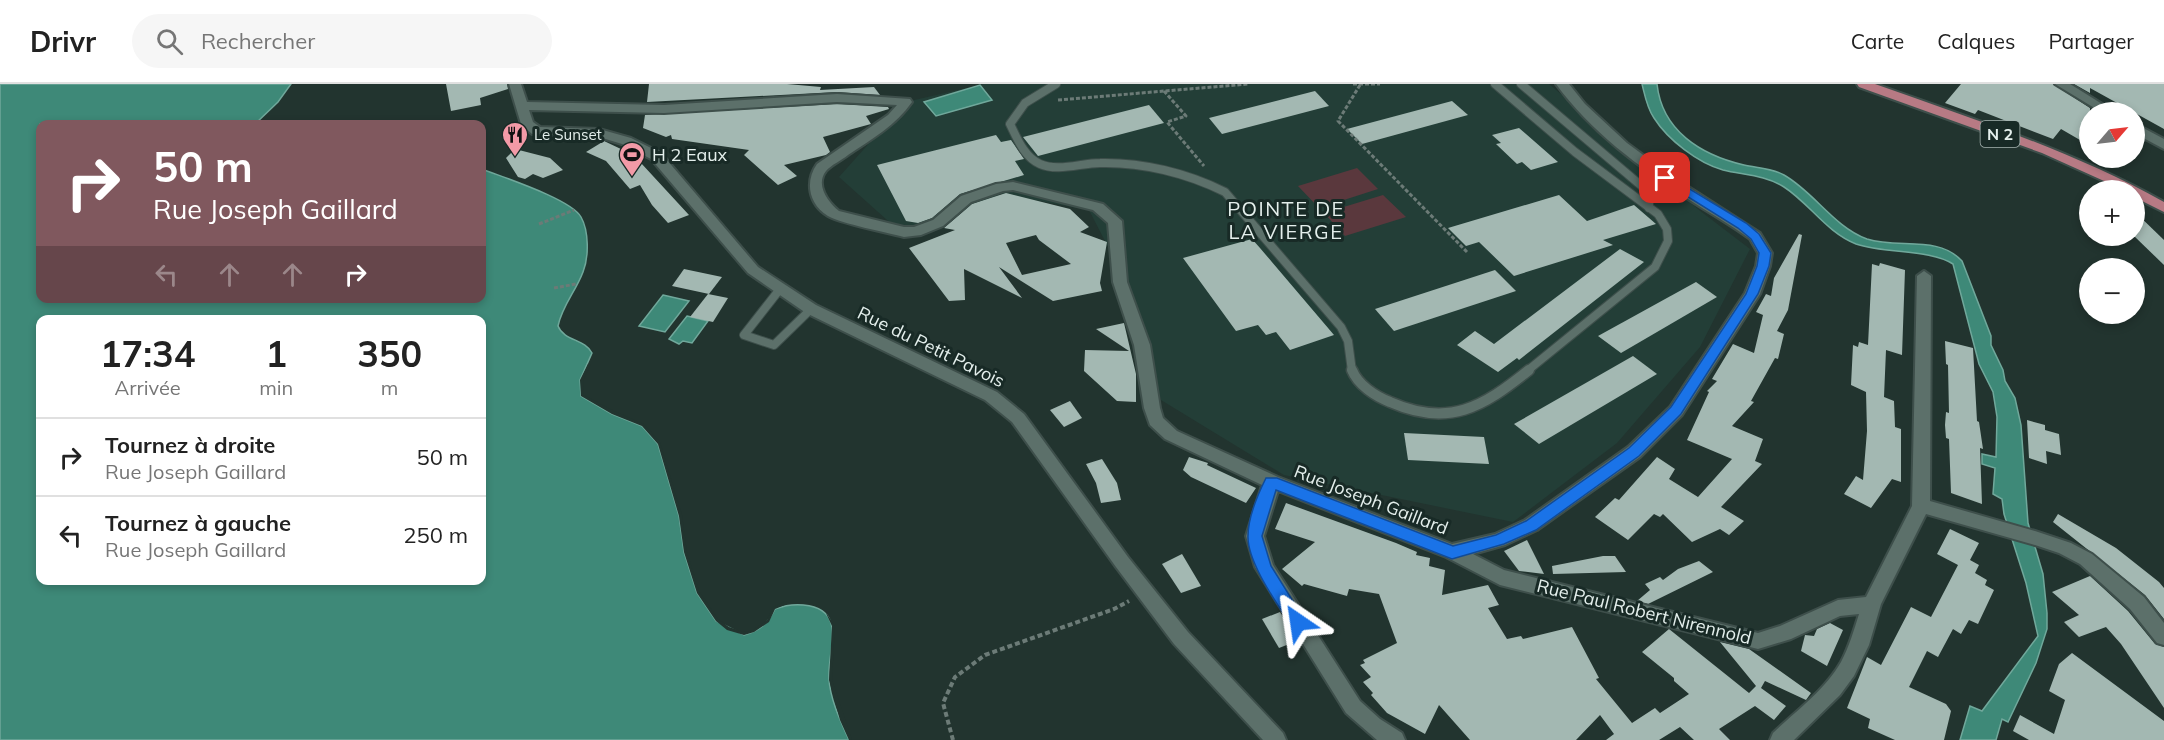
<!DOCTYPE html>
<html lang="fr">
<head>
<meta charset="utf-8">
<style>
  :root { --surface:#fff; --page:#f6f6f6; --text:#222; --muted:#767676; --line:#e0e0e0 }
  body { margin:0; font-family:Mulish,sans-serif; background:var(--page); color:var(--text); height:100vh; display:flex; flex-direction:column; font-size:22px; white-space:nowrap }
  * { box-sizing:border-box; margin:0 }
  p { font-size:20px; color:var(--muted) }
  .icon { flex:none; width:33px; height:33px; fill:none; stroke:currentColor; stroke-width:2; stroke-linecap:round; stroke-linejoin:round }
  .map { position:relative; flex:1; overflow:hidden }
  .panel { position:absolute; left:36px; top:231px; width:450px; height:270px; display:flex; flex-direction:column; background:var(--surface); border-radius:12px; box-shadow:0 3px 9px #0003 }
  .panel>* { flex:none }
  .banner { position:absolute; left:36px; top:36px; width:450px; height:183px; border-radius:12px; box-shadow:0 3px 9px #0003; background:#80585e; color:#fff; overflow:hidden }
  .needle { width:39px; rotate:62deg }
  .controls { position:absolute; left:2079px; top:18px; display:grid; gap:12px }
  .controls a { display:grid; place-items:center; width:66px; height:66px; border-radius:50%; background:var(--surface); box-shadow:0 3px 9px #0003; font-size:30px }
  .pin { position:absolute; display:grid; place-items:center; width:51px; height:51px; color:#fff; margin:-26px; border-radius:12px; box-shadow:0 3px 9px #0006 }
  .me { position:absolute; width:66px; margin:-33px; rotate:328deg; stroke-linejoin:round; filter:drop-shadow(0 0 4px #0008) }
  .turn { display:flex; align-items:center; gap:21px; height:126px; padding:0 18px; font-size:27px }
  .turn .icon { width:78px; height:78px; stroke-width:2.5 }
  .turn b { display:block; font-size:42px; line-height:51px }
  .lanes { display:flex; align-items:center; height:57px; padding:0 18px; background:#0003; justify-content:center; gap:30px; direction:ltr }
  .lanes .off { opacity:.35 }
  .eta { display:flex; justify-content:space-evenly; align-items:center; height:102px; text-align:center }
  .eta b { font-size:36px; font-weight:700; line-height:42px }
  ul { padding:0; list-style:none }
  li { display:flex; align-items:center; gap:18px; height:78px; padding:0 18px; border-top:2px solid var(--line) }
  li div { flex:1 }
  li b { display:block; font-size:22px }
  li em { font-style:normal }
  header { display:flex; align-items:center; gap:36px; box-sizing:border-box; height:84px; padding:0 30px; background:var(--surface); border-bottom:2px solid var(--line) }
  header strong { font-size:28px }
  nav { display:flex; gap:33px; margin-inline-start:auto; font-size:21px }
  .search { width:420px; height:54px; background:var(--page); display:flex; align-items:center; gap:15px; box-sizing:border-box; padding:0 21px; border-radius:33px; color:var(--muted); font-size:22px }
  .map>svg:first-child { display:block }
</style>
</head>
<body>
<header>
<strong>Drivr</strong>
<div class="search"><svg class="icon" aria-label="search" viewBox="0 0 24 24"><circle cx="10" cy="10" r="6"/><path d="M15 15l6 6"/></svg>Rechercher</div>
<nav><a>Carte</a><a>Calques</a><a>Partager</a></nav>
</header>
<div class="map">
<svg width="2164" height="656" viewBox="0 0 2164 656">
  <rect width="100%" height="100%" fill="#22342f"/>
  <polygon fill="#233e37" points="984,0 1549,0 1699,126 1750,165 1700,263 1617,359 1513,438 1284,391 1161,316 1121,188 1089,126 1001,110 906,153 839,93 906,18"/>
  <g fill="#5a383d">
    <polygon points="1357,84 1378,105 1319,124 1298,102"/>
    <polygon points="1383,111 1406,133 1345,152 1324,129"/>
  </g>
  <g fill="#3e8978" stroke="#70a89b" stroke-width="1.5" fill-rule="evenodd">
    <path d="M 0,0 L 291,0 L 278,18 L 255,40 L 40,40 L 40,214 L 482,214 L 482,85 C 502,93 571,115 581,133 C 589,147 589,173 583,188 C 576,207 562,222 558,242 C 564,257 585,255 592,269 L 580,296 L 581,312 L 612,330 L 642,342 L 658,360 L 679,432 L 684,468 L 697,509 L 716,537 L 744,551 C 760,547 768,539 775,525 C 793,518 829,517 832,544 C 834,560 828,578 829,595 C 830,615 841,638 849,656 L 0,656 ZM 40,236 L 482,236 L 482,496 L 40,496 Z"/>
    <path d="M 1642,0 L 1657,0 C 1662,47 1701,71 1744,81 C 1757,84 1772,84 1784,91 C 1814,108 1834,143 1867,155 C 1899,165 1938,151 1962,177 L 1991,252 L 1991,261 L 2003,286 L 2005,297 L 2015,314 L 2021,341 L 2028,439 L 2043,490 L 2047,529 L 2047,545 L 2036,579 L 2008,638 L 2002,635 L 1996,656 L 1960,656 L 1970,622 L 1982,627 L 2038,552 L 2026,499 L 2004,430 L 2002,415 L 1993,410 L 1995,384 L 1982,380 L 1982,370 L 1996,373 L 1997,333 L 1993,308 L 1979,280 L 1953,180 C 1930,165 1885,170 1856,160 C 1827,149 1809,119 1784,103 C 1765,91 1743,91 1723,86 C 1698,79 1668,56 1654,34 C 1647,24 1645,12 1642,0 Z"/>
    <polygon points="980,1 992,16 936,32 924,18"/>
    <polygon points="663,211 689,217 665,248 639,242"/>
    <polygon points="687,232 708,237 692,259 683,257 679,260 669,255"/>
  </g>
  <g fill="#22342f">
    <polygon points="588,280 591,280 583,297 584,311 614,327 644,340 660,358 682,431 687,468 699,507 718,535 729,543 744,548 753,546 767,536 773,523 786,517 787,520 775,525 769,538 754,548 744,551 727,546 716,537 697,509 684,468 679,432 658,360 642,342 612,330 581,312 580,296"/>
    <polygon points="825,527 835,542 832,595 852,656 849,656 840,636 829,596 832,542"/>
  </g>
  <g fill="#a3b8b2" fill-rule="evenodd">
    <polygon points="446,0 507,0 508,5 480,14 481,21 451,27"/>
    <polygon points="649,0 787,0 821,3 820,6 874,3 880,11 837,8 647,18"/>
    <polygon points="1961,0 2053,0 2090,24 2090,53 2080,56 2061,45 2053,55 1978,26 1975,30 1945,19"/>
    <polygon points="2074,0 2164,0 2164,45 2090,4 2090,9"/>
    <polygon points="1315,7 1329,22 1222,50 1209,34"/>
    <polygon points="1452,17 1468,31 1362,60 1347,45"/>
    <polygon points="837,20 888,23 889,25 866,32 871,40 823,53 830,68 826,71 784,81 797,92 778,101 744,71 749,66 672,55 671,51 666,53 643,44 645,31"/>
    <polygon points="1149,21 1164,39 1038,72 1023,53"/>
    <polygon points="1519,44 1558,78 1531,86 1522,78 1517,80 1496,60 1501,59 1492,51"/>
    <polygon points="996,51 1001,58 1011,56 1024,75 1015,77 1024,91 960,110 932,134 918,139 906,137 877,81"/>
    <polygon points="604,57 623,66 625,64 629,66 689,131 668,139 652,121 640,101 630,105 606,77 586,68"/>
    <polygon points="515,65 550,74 563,86 543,94 533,90 525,95 518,93 506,74"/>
    <path d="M 1006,109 L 1070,125 L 1089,143 L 1080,148 L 1107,158 L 1100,199 L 1102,207 L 1053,217 L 999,183 L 1022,214 L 964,185 L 965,216 L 949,217 L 909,164 L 955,146 L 944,144 L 972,120 ZM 1036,151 L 1039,156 L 1071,180 L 1022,191 L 1006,159 Z"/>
    <polygon points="1559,111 1587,137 1634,121 1656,140 1603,156 1613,161 1514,192 1479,158 1466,162 1448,144"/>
    <polygon points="2134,127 2164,156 2164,181 2134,152"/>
    <polygon points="1799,150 1802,151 1788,226 1777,247 1784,250 1778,275 1775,274 1751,317 1754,318 1732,342 1763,355 1755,377 1762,380 1721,423 1744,437 1729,451 1720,445 1692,458 1663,430 1660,433 1654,430 1628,456 1595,433 1615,414 1619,416 1657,373 1675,385 1669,395 1698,413 1732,375 1687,356 1709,308 1707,307 1717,297 1712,295 1733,260 1754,269 1763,231 1756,228 1766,210 1771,212 1774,194"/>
    <polygon points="1252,155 1260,164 1334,251 1290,266 1276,248 1266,251 1258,241 1236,247 1183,174"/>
    <polygon points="1620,165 1644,178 1519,276 1517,274 1498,288 1457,261 1475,247 1494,260"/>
    <polygon points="1880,179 1905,186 1902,271 1886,266 1884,313 1894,317 1895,343 1901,345 1901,398 1892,395 1871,424 1844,410 1856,392 1863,396 1867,347 1866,308 1851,301 1853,261 1858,263 1859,258 1868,261 1872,180 1879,182"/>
    <polygon points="684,185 722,193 709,210 672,202"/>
    <polygon points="1495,186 1516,207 1394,247 1375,225"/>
    <polygon points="1696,198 1717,213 1621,269 1598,252"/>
    <polygon points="708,210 728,214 713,238 690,233"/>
    <polygon points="1124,239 1136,290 1136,318 1117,317 1084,287 1085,266 1129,267 1096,245"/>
    <polygon points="1945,257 1973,264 1977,337 1979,338 1983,365 1980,364 1982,420 1951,409 1949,355 1946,354 1945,341 1946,328 1949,329 1948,281 1946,280"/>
    <polygon points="1633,272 1657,290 1539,360 1514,340"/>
    <polygon points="1070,317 1082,334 1064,343 1050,326"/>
    <polygon points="2027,336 2045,341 2045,346 2059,350 2061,371 2046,367 2047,380 2029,374"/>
    <polygon points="1404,349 1484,353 1489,380 1408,376"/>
    <polygon points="1189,373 1208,379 1207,381 1256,404 1246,419 1191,393 1183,386"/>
    <polygon points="1102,375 1117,399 1121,416 1101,419 1096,399 1086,380"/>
    <polygon points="1286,419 1396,459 1417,468 1416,471 1430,474 1429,482 1445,486 1442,511 1488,501 1499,521 1488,524 1507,555 1521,552 1523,555 1572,543 1599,594 1596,595 1632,639 1655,624 1660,629 1689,610 1674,597 1674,594 1642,568 1669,545 1749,609 1756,602 1720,558 1749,565 1811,609 1806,616 1765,597 1761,604 1786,622 1774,636 1755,622 1719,645 1730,656 1694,656 1680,643 1659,656 1606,656 1614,650 1600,631 1576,656 1470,656 1439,621 1425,650 1387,629 1371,611 1373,609 1363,598 1371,593 1360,581 1365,579 1363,576 1397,559 1379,510 1349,505 1347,512 1304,500 1302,502 1282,485 1315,458 1275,445"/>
    <polygon points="2058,430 2116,464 2159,498 2164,504 2164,535 2145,511 2053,438"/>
    <polygon points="1950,445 1979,459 1970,476 1979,481 1975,489 1987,496 1985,501 1994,506 1978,540 1969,536 1961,550 1953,545 1938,573 1927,567 1909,603 1946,620 1951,627 1944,656 1895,656 1868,644 1870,635 1847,624 1867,573 1881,581 1911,523 1931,533 1958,481 1937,470"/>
    <polygon points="1527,456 1544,490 1519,487 1504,467"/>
    <polygon points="1182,470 1201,502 1181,509 1162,480"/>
    <polygon points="1603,472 1615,472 1626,488 1553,490 1552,482"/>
    <polygon points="1699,477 1713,488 1648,520 1637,517 1650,506 1645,500 1660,493 1663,496 1678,485"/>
    <polygon points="2090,492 2128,527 2155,560 2164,563 2164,624 2121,560 2106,543 2079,553 2064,538 2079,531 2052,508"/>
    <polygon points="1280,528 1297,557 1279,564 1262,535"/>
    <polygon points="1830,539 1843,546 1827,582 1801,567 1805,551 1814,552 1817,545"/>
    <polygon points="2072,569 2164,637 2164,656 2029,656 2013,647 2020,631 2054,650 2065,616 2049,607 2059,580"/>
  </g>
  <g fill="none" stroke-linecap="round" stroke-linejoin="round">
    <defs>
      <g id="service-far1">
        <path d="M 1056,0 L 1025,19 L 1010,40 C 1017,54 1024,73 1040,80 C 1058,88 1081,79 1100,79 C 1142,78 1187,89 1225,108 L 1341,243 L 1348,257 L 1352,287"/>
        <polyline points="1495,0 1575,68 1658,130 1667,145 1668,157 1655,183 1527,287"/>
        <polyline points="1521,0 1644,104 1649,112 1649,124"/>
        <polyline points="780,205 744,251 774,261 811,225"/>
      </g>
      <path id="service" d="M 1352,286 C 1358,301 1375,312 1390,318 C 1449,344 1483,323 1529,286"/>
      <path id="minor" d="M 509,0 L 521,0 L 527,18 L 664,21 L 837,10 L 910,15 L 912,18 C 896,41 872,55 848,71 C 842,76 831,81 826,87 C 815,101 828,118 839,127 L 904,143 L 914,143 L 933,136 L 961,112 L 996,100 L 1013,98 L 1103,120 L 1122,137 L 1127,198 L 1150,261 L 1160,324 L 1163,334 L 1177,347 L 1278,393 L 1452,460 L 1495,450 L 1525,436 L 1628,363 L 1670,323 L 1745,209 L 1756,182 L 1758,169 L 1750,155 C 1730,140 1708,128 1688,115 C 1639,83 1590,47 1556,0 L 1569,0 L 1585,20 L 1627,59 L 1673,93 L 1760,149 L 1772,169 L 1770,182 L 1760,210 L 1682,331 L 1640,373 L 1537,446 L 1505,461 L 1473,470 L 1504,486 L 1758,549 L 1780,542 L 1838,516 L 1866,513 L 1912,422 L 1917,192 L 1924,187 L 1931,192 L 1930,417 L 2035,447 L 2071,459 L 2092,470 L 2144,513 L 2164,539 L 2164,561 L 2157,559 L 2130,525 L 2080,480 L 2059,469 L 2035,461 L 1926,430 L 1881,520 L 1869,561 L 1854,592 L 1840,611 L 1794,656 L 1770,656 L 1773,649 C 1796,627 1825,606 1841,578 C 1849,563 1854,546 1859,530 L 1840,532 L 1791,555 L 1758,565 L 1500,501 L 1446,473 L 1278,407 L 1264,452 L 1273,481 L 1360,617 L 1380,635 L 1402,649 L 1405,656 L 1377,656 L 1346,629 L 1255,483 L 1246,452 L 1262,401 L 1165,355 L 1150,341 L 1144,324 L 1134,261 L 1113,198 L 1108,139 L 1093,126 L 1013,106 L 1003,107 L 971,118 L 943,142 L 921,151 L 904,153 C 886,148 842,140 828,132 C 808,120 805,97 817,80 L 888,31 L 897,21 L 837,18 L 664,29 L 529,26 L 533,38 L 540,43 L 599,45 L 631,54 L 661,69 L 758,183 L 816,221 L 997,308 L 1024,330 L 1128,473 L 1188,548 L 1283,649 L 1286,656 L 1263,656 L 1174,560 L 1116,483 L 1012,338 L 985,316 L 806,229 L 748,189 L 651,75 L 622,60 L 599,53 L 532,50 L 521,40 Z"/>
      <g id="secondary">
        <polygon points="2055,0 2070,0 2115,28 2101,28"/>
        <polygon points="2134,39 2164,55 2164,65 2134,49"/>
      </g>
      <path id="primary" d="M 1857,0 L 1875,0 C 1973,35 2073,67 2164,118 L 2164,128 L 2134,113 L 2134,106 L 2124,106 L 2042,69 L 1859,3 Z"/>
    </defs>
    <use href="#service-far1" stroke="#3e4f4b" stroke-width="10"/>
    <use href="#service" stroke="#3e4f4b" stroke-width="13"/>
    <use href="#minor" stroke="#3e4f4b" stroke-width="4"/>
    <use href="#secondary" stroke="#3e4f4b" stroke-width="4"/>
    <use href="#primary" stroke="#3e4f4b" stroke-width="4"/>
    <g stroke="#6c7b77" stroke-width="3" stroke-dasharray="4 2" stroke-linecap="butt">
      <polyline points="1353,0 1380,0"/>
      <polyline points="1360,1 1338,37 1468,169"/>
      <polyline points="1164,7 1186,32 1167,38 1204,82"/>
      <polyline points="1058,16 1248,0"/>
      <polyline points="539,140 574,126"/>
      <polyline points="554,204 576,200"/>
    </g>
    <polyline stroke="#6c7b77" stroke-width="4" stroke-dasharray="5 3" stroke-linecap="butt" points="953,656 943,619 955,593 985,571 1114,525 1129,517"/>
    <use href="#service-far1" stroke="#5c706a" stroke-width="8"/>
    <use href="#service" stroke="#5c706a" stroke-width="10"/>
    <use href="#minor" fill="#5c706a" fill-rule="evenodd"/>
    <use href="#secondary" fill="#5c706a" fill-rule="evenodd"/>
    <use href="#primary" fill="#b77a84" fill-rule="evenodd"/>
  </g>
  <path fill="#1a73e8" stroke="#114b97" stroke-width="1.5" d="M 1665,90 L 1746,139 L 1759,150 L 1771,169 L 1769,182 L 1758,210 L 1681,330 L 1639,372 L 1536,446 L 1504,460 L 1452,475 L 1276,406 L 1262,452 L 1271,482 L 1306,538 L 1303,543 L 1298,545 L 1292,543 C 1278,521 1247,478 1248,452 C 1248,434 1258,410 1266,394 L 1277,394 L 1453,462 L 1496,451 L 1526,437 L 1629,364 L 1671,323 L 1746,210 L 1757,182 L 1759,169 L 1751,155 L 1738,144 L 1661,96 L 1661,91 Z"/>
  <defs>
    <symbol id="restaurant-pin" viewBox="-11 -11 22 30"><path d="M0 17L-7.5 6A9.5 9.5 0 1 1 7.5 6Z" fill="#f39aa7" stroke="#182a26"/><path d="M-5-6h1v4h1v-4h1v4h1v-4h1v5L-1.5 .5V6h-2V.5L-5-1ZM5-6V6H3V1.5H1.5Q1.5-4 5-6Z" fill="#111"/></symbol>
    <symbol id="stadium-pin" viewBox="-11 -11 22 30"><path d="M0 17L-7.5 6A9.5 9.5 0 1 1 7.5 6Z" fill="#f39aa7" stroke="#182a26"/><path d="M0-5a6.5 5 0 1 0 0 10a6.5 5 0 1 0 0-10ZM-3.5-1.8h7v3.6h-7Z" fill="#111"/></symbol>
  </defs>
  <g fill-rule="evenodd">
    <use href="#restaurant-pin" x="500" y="36" width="30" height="40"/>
    <use href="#stadium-pin" x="617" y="56" width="30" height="40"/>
  </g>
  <g text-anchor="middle" stroke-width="6" stroke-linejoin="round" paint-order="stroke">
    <g font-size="15" fill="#e4efec" stroke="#182a26" text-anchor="start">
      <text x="534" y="56">Le Sunset</text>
    </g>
    <rect fill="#182a26" stroke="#a7b4b1" stroke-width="1.5" x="1980.5" y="37" width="39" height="26" rx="4.5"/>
    <g font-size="16" font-weight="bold" fill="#e4efec">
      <text x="2000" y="56">N 2</text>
    </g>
    <g font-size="18" fill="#e4efec" stroke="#182a26" text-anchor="start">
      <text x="652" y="77">H 2 Eaux</text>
    </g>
    <g font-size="18" fill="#e4efec" stroke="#182a26">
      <text transform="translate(931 263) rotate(26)" y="6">Rue du Petit Pavois</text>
      <text transform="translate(1371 416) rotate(21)" y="6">Rue Joseph Gaillard</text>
      <text transform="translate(1644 528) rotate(14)" y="6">Rue Paul Robert Nirennold</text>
    </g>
    <g font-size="20" letter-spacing="1.5" fill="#e4efec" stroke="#182a26">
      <text x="1286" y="132">POINTE DE<tspan x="1286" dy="23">LA VIERGE</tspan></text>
    </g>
  </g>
</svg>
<div class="controls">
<a><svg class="needle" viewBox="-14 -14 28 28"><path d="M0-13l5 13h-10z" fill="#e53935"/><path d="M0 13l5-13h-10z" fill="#767676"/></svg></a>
<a>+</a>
<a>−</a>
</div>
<div class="pin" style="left:1665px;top:94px;background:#d93025"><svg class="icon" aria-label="arrive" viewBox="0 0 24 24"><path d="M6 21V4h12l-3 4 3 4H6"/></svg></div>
<svg class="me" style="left:1298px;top:538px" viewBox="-20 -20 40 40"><path d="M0-17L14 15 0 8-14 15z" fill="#1a73e8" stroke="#fff" stroke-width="4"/></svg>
<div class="banner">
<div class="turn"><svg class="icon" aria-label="right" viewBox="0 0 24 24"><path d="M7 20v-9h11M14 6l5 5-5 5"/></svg><div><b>50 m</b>Rue Joseph Gaillard</div></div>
<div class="lanes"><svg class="icon off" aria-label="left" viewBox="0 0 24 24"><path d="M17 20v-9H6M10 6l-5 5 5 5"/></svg><svg class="icon off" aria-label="ahead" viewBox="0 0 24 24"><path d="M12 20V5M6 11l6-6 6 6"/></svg><svg class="icon off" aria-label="ahead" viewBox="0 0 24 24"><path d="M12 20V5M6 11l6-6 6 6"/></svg><svg class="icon" aria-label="right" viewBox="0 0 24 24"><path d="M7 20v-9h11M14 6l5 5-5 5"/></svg></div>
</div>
<section class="panel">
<div class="eta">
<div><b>17:34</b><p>Arrivée</p></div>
<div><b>1</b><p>min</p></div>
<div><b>350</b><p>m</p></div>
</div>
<ul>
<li><svg class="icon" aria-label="right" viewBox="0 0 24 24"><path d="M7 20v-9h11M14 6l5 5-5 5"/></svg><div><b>Tournez à droite</b><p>Rue Joseph Gaillard</p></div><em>50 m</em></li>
<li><svg class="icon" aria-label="left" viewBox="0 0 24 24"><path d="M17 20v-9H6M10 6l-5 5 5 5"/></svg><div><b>Tournez à gauche</b><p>Rue Joseph Gaillard</p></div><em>250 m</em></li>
</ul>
</section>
</div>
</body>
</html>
